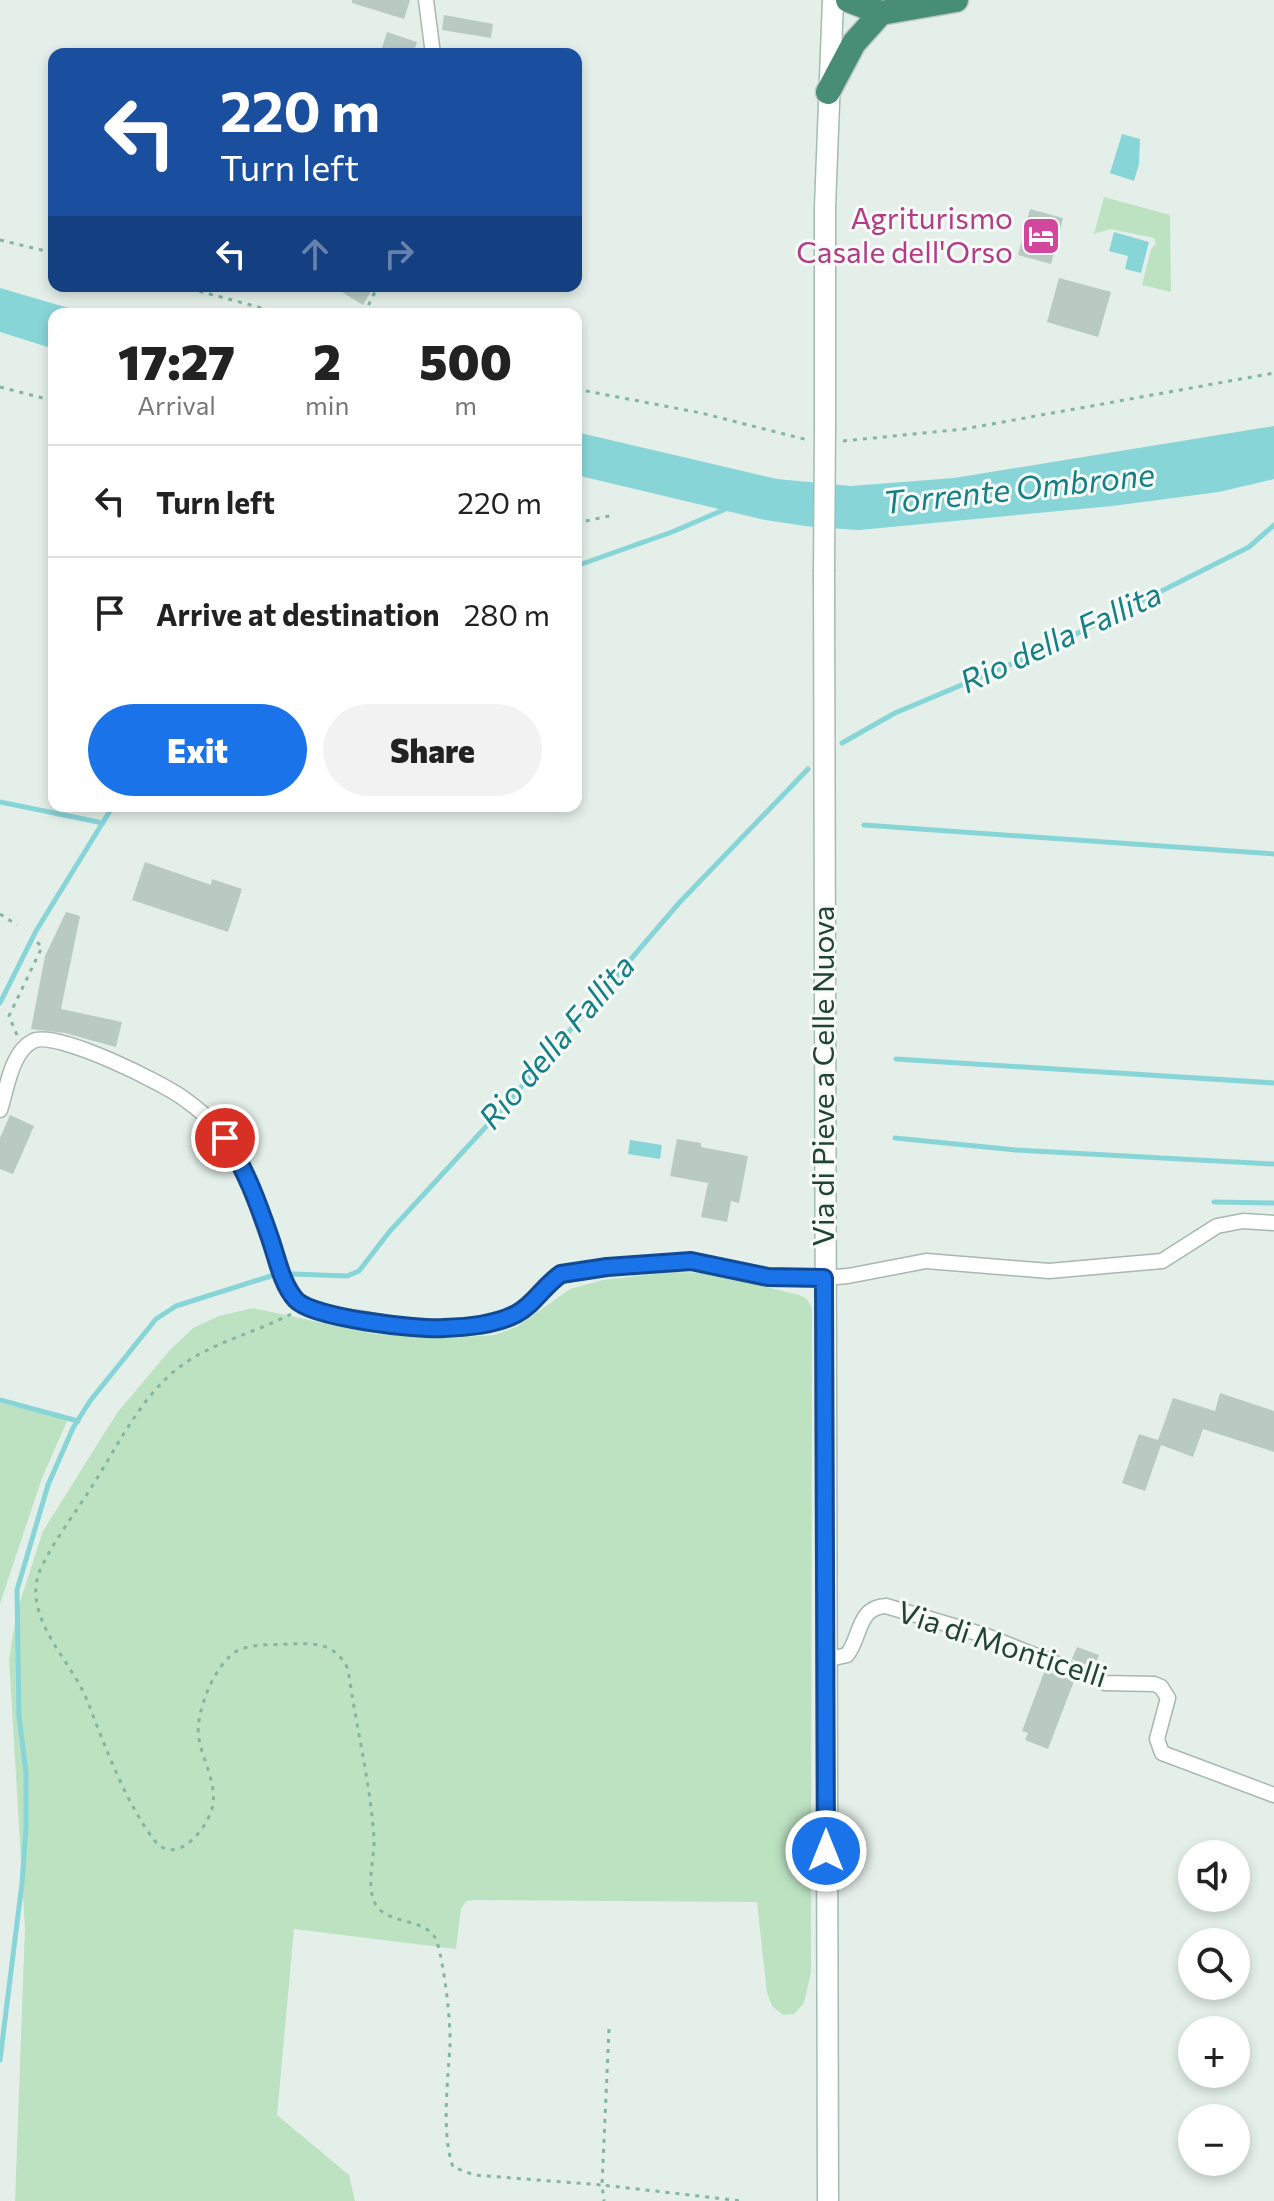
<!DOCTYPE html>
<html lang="en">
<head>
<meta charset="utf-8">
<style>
  :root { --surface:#fff; --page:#f2f2f2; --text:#222; --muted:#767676; --line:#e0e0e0; --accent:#1a73e8 }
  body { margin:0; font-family:Commissioner,sans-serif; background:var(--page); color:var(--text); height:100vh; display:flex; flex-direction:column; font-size:30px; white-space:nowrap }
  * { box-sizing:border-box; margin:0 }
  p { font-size:26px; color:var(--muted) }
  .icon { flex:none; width:44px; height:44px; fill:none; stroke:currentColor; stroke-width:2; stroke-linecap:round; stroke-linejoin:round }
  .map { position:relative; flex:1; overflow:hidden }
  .details { position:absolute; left:48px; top:308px; width:534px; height:504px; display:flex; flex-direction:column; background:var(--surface); border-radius:16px; box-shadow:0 4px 12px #0003 }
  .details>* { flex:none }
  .banner { position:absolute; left:48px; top:48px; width:534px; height:244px; border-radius:16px; box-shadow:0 4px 12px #0003; background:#1a4fa0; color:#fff; overflow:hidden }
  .fabs { position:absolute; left:1178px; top:1840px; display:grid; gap:16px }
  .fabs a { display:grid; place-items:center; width:72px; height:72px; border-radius:50%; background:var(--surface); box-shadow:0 4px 12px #0003; font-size:40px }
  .pin { position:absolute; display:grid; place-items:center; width:68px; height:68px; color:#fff; margin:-34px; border:4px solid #fff; border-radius:50%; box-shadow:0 2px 8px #0007 }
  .me { position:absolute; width:88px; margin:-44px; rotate:0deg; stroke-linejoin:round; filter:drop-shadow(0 0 6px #0008) }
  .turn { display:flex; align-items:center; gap:28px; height:168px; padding:0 40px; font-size:36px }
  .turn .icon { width:104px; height:104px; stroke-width:2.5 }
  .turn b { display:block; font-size:56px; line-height:68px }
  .lanes { display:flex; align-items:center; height:76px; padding:0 40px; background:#0003; justify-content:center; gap:40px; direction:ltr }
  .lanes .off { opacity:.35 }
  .eta { display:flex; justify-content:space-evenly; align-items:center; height:136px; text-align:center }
  .eta b { font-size:48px; font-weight:800; line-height:56px }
  .action { display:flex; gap:16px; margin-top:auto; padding:16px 40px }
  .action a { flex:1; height:92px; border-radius:48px; background:var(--accent); color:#fff; font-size:32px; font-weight:800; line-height:92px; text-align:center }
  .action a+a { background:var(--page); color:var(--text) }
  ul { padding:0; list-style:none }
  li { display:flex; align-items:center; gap:24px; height:112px; padding:0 40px; border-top:2px solid var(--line) }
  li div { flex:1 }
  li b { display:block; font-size:30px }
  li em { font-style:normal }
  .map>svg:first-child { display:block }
</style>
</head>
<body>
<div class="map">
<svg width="1274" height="2201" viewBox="0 0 1274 2201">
  <rect width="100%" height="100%" fill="#e4efe9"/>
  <g fill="#bce2c2">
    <polygon points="1104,197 1170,215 1171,292 1142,285 1151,249 1156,244 1154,238 1110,229 1094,234"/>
    <polygon points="671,1272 708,1273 799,1295 806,1298 812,1308 811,1972 804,2003 794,2014 783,2015 772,2006 767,1993 757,1902 474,1900 466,1901 461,1909 456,1949 294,1929 277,2115 349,2175 355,2201 15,2201 25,1928 9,1659 17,1611 43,1531 117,1413 169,1351 193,1328 219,1316 253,1308 375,1334 444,1338 495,1335 518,1326 570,1289 603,1280"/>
    <polygon points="0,1403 68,1419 42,1478 0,1604"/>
  </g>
  <g fill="#88d5d8">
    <polygon points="1122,134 1140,139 1139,164 1134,181 1110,173"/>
    <polygon points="1114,232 1149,242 1141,273 1125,269 1128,256 1109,251"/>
    <polygon points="0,288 89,314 54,314 54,349 0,332"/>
    <polygon points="1274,426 1274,479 1219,492 1112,506 859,530 812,527 765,520 576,475 576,432 777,479 851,486 954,478"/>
    <polygon points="630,1140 662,1145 660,1159 628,1154"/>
  </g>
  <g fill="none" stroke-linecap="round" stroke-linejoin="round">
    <g stroke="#88d5d8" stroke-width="5">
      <polyline points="576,566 672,532 728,508"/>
      <polyline points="842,743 895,713 1040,652 1249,547 1274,525"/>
      <polyline points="0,802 103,823"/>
      <polyline points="864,825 1274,854"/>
      <polyline points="0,1003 36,931 113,806"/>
      <polyline points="896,1059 1274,1083"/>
      <polyline points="895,1138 1016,1150 1274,1164"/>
      <polyline points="1214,1202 1274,1203"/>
      <polyline points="292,1274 347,1276 359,1271 390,1231 505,1106 679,903 808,769"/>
      <polyline points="0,1400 78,1421"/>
      <polyline points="0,2060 22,1883 26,1827 26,1772 19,1717 17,1590 48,1485 73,1428 90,1401 156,1319 176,1306 274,1275"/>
    </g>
  </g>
  <g fill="#b9cac2">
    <polygon points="352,0 410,0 404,19 352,3"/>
    <polygon points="444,15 493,24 491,38 442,30"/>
    <polygon points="387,32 417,42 413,54 380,54"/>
    <polygon points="1030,209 1063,218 1051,264 1018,255"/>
    <polygon points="1059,278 1111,292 1098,337 1047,322"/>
    <polygon points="332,286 374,286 363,305"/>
    <polygon points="145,862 211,885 212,879 242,889 228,932 132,900"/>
    <polygon points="66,912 80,916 61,1009 122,1022 116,1047 65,1033 31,1029 45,956"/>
    <polygon points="10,1115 34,1126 13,1174 0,1169 0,1138"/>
    <polygon points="677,1139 701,1143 701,1147 748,1156 739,1203 731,1201 727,1222 701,1217 708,1183 670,1176"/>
    <polygon points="1220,1393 1274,1411 1274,1452 1203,1429 1193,1457 1161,1445 1145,1491 1122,1483 1139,1434 1158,1440 1173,1398 1215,1411"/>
    <polygon points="1077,1647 1099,1655 1094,1668 1072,1659"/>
    <polygon points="1045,1670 1074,1681 1048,1749 1025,1740 1028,1733 1022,1731"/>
  </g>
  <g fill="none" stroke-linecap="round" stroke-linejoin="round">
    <defs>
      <g id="minor">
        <polyline points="426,0 433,54"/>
        <path d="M 0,1110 C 7,1089 11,1052 33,1041 C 55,1029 166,1084 187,1101 C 210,1117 229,1140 242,1165 C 258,1195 279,1292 305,1307 C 320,1315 341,1316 358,1318 C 408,1326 470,1340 518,1313 C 542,1300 545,1278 575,1271 L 691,1261 L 768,1277 L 824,1278 L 848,1276 L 926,1261 L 1049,1271 L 1162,1261 L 1217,1226 L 1243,1221 L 1274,1223"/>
        <path d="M 825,1660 L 847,1655 C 861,1638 857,1607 886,1606 L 984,1635 L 1105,1683 L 1154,1684 L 1161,1687 L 1168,1698 L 1157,1739 L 1162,1753 L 1274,1795"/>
      </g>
      <g id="secondary">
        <polyline points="825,426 825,207 833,0"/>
        <polyline points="824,572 828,2201"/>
      </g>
      <g id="trunk">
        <polyline points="848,0 881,13 956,0"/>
        <polyline points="828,92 854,43 881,13"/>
      </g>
    </defs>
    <use href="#minor" stroke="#a6b8b0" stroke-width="17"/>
    <use href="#secondary" stroke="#a2bcb0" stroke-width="23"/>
    <use href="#trunk" stroke="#c1cac7" stroke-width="27"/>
    <g stroke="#82b6a0" stroke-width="3" stroke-dasharray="4 6" stroke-linecap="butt">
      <polyline points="0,240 54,253"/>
      <polyline points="180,286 284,314"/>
      <polyline points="364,314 378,286"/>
      <polyline points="0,387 54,401"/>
      <polyline points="576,389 701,413 808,440"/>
      <polyline points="843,441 964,429 1274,373"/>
      <polyline points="576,523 614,515"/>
      <polyline points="0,914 17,925"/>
      <polyline points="17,1035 9,1016 42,947 37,942"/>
      <path d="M 291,1314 C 253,1334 211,1342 177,1369 C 139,1399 115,1451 89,1491 C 73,1516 54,1541 41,1568 C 37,1577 35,1587 36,1597 C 40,1635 73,1666 87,1700 C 104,1744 126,1804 155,1841 C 178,1868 210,1825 213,1804 C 216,1782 203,1761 199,1739 C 194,1715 215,1661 239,1650 C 255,1643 275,1645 292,1644 C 319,1643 335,1644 348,1669 C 356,1726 370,1781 374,1838 C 375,1859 365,1885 376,1905 C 389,1926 429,1917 437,1942 C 444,1964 451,2021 450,2045 C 448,2081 441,2133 453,2167 L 474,2175 L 602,2185 L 604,2201"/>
      <polyline points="609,2029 602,2185 742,2201"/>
    </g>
    <use href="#minor" stroke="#fff" stroke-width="14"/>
    <use href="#secondary" stroke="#fff" stroke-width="20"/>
    <use href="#trunk" stroke="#488e76" stroke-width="24"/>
    <defs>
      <polyline id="secondary-bridge" points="824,572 825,426"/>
    </defs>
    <use href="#secondary-bridge" stroke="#a2bcb0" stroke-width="23" stroke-linecap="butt"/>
    <use href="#secondary-bridge" stroke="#fff" stroke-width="20"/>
  </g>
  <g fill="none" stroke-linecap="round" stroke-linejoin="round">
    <defs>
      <path id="route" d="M 225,1138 C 246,1170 258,1203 270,1238 C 277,1258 282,1285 296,1300 C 313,1318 418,1330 444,1328 C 468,1327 494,1325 516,1314 C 534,1305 544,1285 561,1274 L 607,1267 L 691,1261 L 768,1277 L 824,1278 L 826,1851"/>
    </defs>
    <use href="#route" stroke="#114b97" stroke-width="20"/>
    <use href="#route" stroke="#1a73e8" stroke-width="14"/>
  </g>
  <defs>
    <symbol id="hotel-square" viewBox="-11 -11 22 22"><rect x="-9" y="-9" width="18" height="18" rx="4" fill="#d1479c" stroke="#f6fbf8"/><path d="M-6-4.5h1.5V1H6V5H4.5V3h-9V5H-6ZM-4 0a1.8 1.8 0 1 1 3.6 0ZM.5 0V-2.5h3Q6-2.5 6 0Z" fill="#fff"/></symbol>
  </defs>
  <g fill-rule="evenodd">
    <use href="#hotel-square" x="1019" y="214" width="44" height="44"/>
  </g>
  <g text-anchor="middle" stroke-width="6" stroke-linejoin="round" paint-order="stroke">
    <g font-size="30" fill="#b23c85" stroke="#f6fbf8" text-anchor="end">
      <text x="1013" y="229">Agriturismo<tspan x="1013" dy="34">Casale dell'Orso</tspan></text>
    </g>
    <g font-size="30" fill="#214336" stroke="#f6fbf8">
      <text transform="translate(824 1076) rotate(-90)" y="10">Via di Pieve a Celle Nuova</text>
      <text transform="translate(1002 1645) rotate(18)" y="10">Via di Monticelli</text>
    </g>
    <g font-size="32" font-style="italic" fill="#157f86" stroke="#f6fbf8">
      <text transform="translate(1019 489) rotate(-6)" y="11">Torrente Ombrone</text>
      <text transform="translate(1061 638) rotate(-25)" y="11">Rio della Fallita</text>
      <text transform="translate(557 1042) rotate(-49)" y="11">Rio della Fallita</text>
    </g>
  </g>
</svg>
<div class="fabs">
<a><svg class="icon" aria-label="sound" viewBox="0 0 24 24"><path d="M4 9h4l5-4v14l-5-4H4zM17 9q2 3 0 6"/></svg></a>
<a><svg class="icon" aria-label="search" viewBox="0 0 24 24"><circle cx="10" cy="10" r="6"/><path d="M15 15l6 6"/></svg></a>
<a>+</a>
<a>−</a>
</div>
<div class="pin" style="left:225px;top:1138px;background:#d93025"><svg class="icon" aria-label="arrive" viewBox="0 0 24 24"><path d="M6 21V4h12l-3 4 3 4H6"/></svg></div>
<svg class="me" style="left:826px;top:1851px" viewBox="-20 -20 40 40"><circle r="17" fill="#1a73e8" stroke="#fff" stroke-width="3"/><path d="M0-11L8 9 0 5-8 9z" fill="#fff"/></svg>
<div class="banner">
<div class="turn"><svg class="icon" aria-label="left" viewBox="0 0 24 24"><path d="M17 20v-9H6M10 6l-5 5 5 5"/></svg><div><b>220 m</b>Turn left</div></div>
<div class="lanes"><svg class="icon" aria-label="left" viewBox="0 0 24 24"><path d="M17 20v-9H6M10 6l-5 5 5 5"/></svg><svg class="icon off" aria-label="ahead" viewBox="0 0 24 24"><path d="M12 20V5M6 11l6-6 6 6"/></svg><svg class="icon off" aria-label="right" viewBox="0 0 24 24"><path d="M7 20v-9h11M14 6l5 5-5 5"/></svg></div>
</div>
<section class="details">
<div class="eta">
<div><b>17:27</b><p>Arrival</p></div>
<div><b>2</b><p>min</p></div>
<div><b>500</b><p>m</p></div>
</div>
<ul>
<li><svg class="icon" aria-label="left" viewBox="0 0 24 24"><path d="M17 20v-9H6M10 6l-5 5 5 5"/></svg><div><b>Turn left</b></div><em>220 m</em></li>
<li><svg class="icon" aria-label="arrive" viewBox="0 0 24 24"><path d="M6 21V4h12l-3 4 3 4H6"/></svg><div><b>Arrive at destination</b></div><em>280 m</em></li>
</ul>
<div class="action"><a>Exit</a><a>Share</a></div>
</section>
</div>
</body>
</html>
